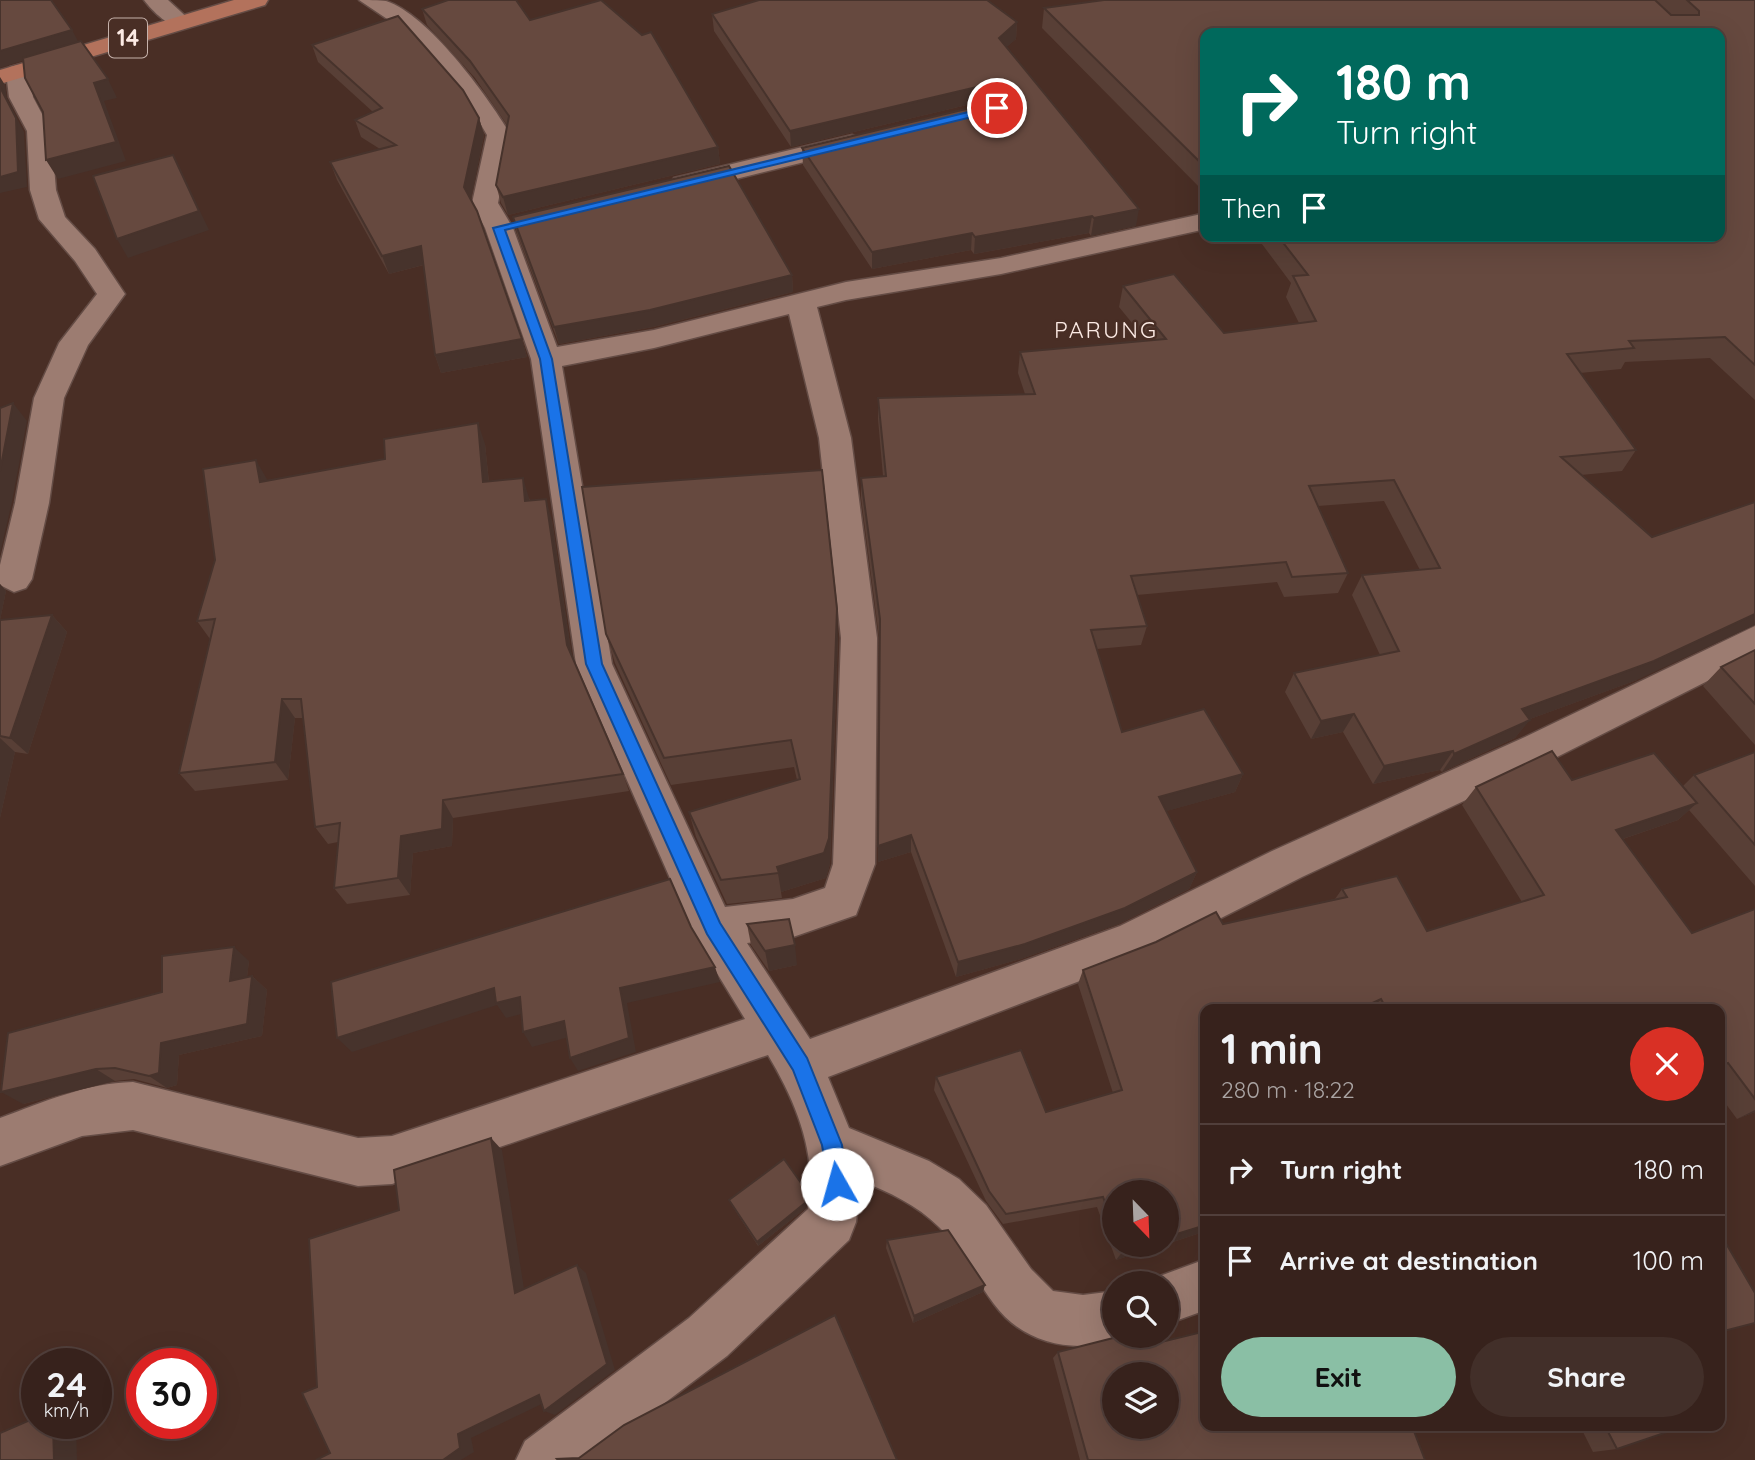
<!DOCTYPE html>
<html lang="en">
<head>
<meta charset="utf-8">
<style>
  :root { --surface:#37221c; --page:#422f29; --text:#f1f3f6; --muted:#aaa4a3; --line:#513f3b; --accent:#8abfa5 }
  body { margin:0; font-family:Quicksand,sans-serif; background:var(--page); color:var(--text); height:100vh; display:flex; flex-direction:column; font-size:26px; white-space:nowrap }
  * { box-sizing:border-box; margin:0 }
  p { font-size:23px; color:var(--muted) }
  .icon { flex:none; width:38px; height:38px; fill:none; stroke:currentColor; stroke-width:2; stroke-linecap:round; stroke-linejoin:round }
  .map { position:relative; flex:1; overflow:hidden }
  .details { position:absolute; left:1200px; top:1004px; width:525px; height:427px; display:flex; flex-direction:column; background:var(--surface); border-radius:14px; box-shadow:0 7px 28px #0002,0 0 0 2px var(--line) }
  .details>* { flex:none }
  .hud { position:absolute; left:1200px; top:28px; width:525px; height:214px; border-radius:14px; box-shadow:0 7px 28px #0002,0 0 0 2px var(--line); background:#00695c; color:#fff; overflow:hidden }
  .needle { width:46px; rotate:157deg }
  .tools { position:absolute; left:1102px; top:1180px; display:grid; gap:14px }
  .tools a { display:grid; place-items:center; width:77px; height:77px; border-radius:50%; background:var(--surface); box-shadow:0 7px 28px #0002,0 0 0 2px var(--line); font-size:35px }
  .speed { position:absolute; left:21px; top:1348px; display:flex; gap:14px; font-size:35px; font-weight:700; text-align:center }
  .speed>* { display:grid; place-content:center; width:91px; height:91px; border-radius:50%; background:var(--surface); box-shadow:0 7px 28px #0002,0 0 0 2px var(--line); line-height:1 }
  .speed small { font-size:18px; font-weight:400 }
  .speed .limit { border:10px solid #d22; background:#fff; color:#111 }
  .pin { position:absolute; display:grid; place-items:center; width:60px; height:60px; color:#fff; margin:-30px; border:4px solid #fff; border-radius:50%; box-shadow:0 2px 7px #0007 }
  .me { position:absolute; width:77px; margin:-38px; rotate:353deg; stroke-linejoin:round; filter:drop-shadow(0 0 5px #0008) }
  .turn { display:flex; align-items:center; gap:24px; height:147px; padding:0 21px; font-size:32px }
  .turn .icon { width:91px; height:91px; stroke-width:2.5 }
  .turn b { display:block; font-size:49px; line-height:60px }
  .then { display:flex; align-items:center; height:66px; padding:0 21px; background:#0003; gap:14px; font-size:26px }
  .round { display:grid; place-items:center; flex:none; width:74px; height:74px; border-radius:37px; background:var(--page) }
  .overview { display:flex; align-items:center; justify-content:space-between; height:119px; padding:0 21px }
  h1 { font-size:42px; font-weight:800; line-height:52px }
  .cta { display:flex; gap:14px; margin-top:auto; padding:14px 21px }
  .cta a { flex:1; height:80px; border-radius:42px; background:var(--accent); color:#111; font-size:28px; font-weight:800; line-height:80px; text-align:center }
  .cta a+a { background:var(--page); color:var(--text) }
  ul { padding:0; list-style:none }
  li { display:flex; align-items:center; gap:21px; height:91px; padding:0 21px; border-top:2px solid var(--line) }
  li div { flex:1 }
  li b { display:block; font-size:26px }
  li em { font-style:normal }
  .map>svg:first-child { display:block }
</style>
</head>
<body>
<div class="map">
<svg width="1755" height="1460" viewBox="0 0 1755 1460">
  <rect width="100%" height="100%" fill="#492e25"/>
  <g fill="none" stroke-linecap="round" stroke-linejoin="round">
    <defs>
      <g id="minor">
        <path d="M 144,0 L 168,0 L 192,22 L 189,27 C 172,31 154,13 144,0 Z"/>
        <path d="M 359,0 C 367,0 379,0 386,1 C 429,15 488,97 511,135 L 498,203 L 513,228 L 557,347 L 654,330 L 846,282 L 1001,258 L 1206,213 L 1206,229 L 1001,274 L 846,300 L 817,307 L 851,438 L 877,638 L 875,864 L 856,915 L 793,937 L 747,943 L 810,1039 L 1120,926 L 1272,851 L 1525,737 L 1755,626 L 1755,657 L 1553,759 L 1302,877 L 1148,955 L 828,1077 L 849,1128 L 929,1161 L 959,1179 L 986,1205 L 1031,1269 L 1053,1291 L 1083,1295 L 1115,1291 L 1115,1335 L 1133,1335 C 1085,1355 1027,1349 994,1304 C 975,1279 962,1249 939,1227 C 917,1205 889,1192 861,1181 L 856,1222 L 849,1240 L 727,1356 L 589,1460 L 516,1460 L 525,1441 L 689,1318 L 808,1209 C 818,1155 796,1102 768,1055 L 392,1184 L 358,1186 L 133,1130 L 82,1136 L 0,1166 L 0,1118 C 44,1102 86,1083 133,1082 L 358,1138 L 392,1136 L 745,1019 L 698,942 L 576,664 L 531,359 L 485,228 L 472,203 L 487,135 L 470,106 L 405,31 ZM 789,314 L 819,438 L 841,638 L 833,864 L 825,888 L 793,899 L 725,907 L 612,664 L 562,366 L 654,348 Z"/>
        <polygon points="18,65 26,67 30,72 33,97 51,131 56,190 65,217 95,249 125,294 88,345 64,398 49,503 32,579 26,588 14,592 0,585 0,565 15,503 34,398 59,343 97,294 75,261 39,219 30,190 27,131 9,97 6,72 10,67"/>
        <polygon points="852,135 861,138 865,143 861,148 683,192 674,190 670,184 674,178"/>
        <polygon points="1206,1259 1206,1310 1167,1324 1167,1283 1148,1283 1149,1280"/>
      </g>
      <polygon id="trunk" points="234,0 268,0 265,5 0,84 0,70"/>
    </defs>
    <use href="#minor" stroke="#644c45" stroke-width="3"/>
    <use href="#trunk" stroke="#644c45" stroke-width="3"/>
    <use href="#minor" fill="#9c7c71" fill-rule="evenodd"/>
    <use href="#trunk" fill="#b3725c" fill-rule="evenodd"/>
  </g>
  <g fill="#583f36">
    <polygon points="1104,0 1755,0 1755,400 1710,358 1625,362 1621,369 1580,373 1636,450 1622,471 1581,475 1637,680 1530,719 1515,738 1442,772 1440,770 1373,784 1343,732 1311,739 1285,692 1294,673 1380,655 1352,595 1362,575 1420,570 1384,501 1318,506 1348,573 1338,593 1284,597 1277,582 1137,595 1147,626 1141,645 1097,649 1122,732 1243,774 1235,792 1166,811 1197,872 1189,889 1119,924 1021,959 956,977 911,852 878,862 879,637 861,498 861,478 883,476 878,419 878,398 1025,394 1018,373 1020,352 1146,340 1119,307 1123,286 1224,333 1299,323 1286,297 1291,283 1256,236 1720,236 1206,33 1206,194 1042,28 1044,8"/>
    <polygon points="422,9 530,20 718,147 720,164 508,215 501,203 496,185 507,125 475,78 427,25"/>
    <polygon points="712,14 1017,22 1016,39 1006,47 1136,226 1091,236 1089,233 974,254 971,250 872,269 803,165 802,148 1003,100 996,98 791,147 714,31"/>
    <polygon points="312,45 479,118 484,135 471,199 522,339 527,357 441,373 435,355 424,265 389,274 337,180 330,162 380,149 361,137 355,120 373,112 318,62"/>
    <polygon points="513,217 792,275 793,292 653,327 559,344 517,234"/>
    <polygon points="485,444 489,482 529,498 530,500 552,520 572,658 623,774 629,791 453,818 452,846 413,853 410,895 347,904 334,888 338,842 328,844 315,827 303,718 295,718 288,780 195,791 179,773 210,639 197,621 268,480"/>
    <polygon points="0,584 6,591 0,620 52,615 67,632 28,754 15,752 0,818"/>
    <polygon points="606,634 838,638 830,864 826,878 781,892 782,898 727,904 696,837 689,812 797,780 794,767 671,785 615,663"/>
    <polygon points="1755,650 1755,745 1703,686 1721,667"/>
    <polygon points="1755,752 1755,886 1689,810 1678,820 1623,839 1692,933 1755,909 1755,1112 1737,1119 1720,1096 1720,1010 1206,1010 1206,1231 1167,1244 1167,1192 1115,1192 1115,1244 1165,1244 1116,1260 1097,1207 1003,1224 986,1201 934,1090 936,1077 1046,1112 1113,1093 1078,984 1083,970 1223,924 1335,899 1342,889 1427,931 1522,902 1462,805 1476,787 1572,780 1683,786 1694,775"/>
    <polygon points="747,924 797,965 769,971 751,945"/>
    <polygon points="249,961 247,977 252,976 267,990 262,1036 179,1055 177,1085 167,1088 134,1079 115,1081 23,1104 162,992"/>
    <polygon points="806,1190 807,1195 806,1208 758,1246 731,1204 729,1200"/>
    <polygon points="887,1240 983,1292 913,1323 886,1248"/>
    <polygon points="1165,1341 1425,1460 1080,1460 1053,1358 1058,1352"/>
    <polygon points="1580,1426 1685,1426 1617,1449 1593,1452"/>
  </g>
  <g fill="#47332c">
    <polygon points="1017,22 1016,39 998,55 999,38"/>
    <polygon points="72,30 79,43 0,68 0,51"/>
    <polygon points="0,77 5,85 7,98 24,132 27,187 0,193"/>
    <polygon points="108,79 117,98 104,101 126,161 58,179 46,160 94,83"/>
    <polygon points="998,82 996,98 791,147 790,131"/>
    <polygon points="479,118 484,135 470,204 464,187"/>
    <polygon points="718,147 720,164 508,215 503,197"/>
    <polygon points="173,155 209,230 128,258 117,239"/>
    <polygon points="1139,209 1136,226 1091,236 1094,218"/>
    <polygon points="1092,216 1089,233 974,254 975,237"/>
    <polygon points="972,233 971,250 872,269 872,252"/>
    <polygon points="421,246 427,264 389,274 382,256"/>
    <polygon points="792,275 793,292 653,327 559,344 554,327"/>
    <polygon points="522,339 527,357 441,373 435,355"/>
    <polygon points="13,403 27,421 12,502 0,554 0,471"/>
    <polygon points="478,423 485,444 491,503 483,482"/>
    <polygon points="256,460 268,481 260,482"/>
    <polygon points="523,478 529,498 532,521 525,501"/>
    <polygon points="546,499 552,520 573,664 567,645"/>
    <polygon points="0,584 6,591 0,620"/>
    <polygon points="837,609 838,638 830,864 826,878 781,892 777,867 824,853"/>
    <polygon points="1755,614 1755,625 1637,680 1508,727 1522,709"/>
    <polygon points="52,615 67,632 28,754 10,738"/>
    <polygon points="282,699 295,718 288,780 275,762"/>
    <polygon points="1354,714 1343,732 1311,739 1321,721"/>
    <polygon points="1530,720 1515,738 1442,772 1454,754"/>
    <polygon points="0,738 15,752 0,818"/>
    <polygon points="1453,751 1440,770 1373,784 1384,766"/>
    <polygon points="1243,774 1235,792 1153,815 1159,797"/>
    <polygon points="443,800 453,818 452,846 413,853 410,895 398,878 401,836"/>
    <polygon points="1697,803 1678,820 1599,847 1616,830"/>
    <polygon points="911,835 911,852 878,862 878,846"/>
    <polygon points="1197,872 1189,889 1119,924 1021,959 956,977 958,962"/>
    <polygon points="795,945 797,965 769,971 765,951"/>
    <polygon points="234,947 249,961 245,994 230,981"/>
    <polygon points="715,967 720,982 627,1003 636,1052 578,1071 570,1058 620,988"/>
    <polygon points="252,976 267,990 262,1036 179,1055 177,1085 167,1088 149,1076 161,1043"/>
    <polygon points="494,988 520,997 529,1012 506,1018 497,1005 352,1052 337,1038"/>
    <polygon points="1381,999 1371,1010 1357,1010"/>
    <polygon points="564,1021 573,1036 532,1047 523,1032"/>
    <polygon points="96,1069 115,1081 23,1104 1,1092"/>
    <polygon points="1755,1110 1755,1112 1737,1119"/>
    <polygon points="491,1138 502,1150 526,1301 515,1293"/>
    <polygon points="806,1190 807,1195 806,1208 758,1246 757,1242"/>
    <polygon points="1206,1225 1206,1231 1167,1244 1167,1237"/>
    <polygon points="1144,1244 1165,1244 1116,1260 1123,1251"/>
    <polygon points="577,1265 586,1273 615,1370 555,1415 544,1411"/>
    <polygon points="985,1285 983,1292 913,1323 914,1316"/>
    <polygon points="539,1395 550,1400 471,1438 474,1452 461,1460 443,1460 458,1434"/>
    <polygon points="53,1423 76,1423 77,1460 54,1460"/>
  </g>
  <g fill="#66493f" stroke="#47332c" stroke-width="2" fill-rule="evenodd">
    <polygon points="0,0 51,0 72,30 0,51"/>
    <polygon points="448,0 516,0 530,20 601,0 642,35 651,32 718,147 503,197 496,185 509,116 470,61 422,9"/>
    <polygon points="759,0 987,0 1017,22 999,38 1139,209 1094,218 1092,216 975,237 972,233 872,252 802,148 1008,99 1013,93 1010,85 998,82 790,131 712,14"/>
    <polygon points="1104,0 1655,0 1671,15 1699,15 1699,11 1687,0 1755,0 1755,365 1725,337 1629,341 1634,348 1567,354 1636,450 1561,457 1652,537 1755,502 1755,614 1654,661 1522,709 1530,720 1454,754 1453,751 1384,766 1354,714 1321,721 1294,673 1399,651 1362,575 1440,568 1394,480 1309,486 1348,573 1292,577 1286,562 1131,576 1147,626 1091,630 1122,732 1204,709 1243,774 1159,797 1197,872 1125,908 1025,944 958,962 911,835 878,846 880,619 861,478 886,476 878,398 1035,394 1020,352 1166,339 1123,286 1174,274 1224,333 1316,321 1293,276 1308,275 1278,236 1720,236 1720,33 1206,33 1206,168 1044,8"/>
    <polygon points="398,16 463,90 479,118 464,187 477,211 522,339 435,355 421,246 382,256 330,162 396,145 355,120 382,108 312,45"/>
    <polygon points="81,41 108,79 94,83 116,142 46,160 43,112 25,78 23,58"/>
    <polygon points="0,87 16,118 18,172 0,177"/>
    <polygon points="173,155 199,211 117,239 93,176"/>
    <polygon points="729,166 792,275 650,310 554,327 513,217"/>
    <polygon points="13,403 0,471 0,408"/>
    <polygon points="478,423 483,482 523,478 525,501 546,499 567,645 623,774 443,800 442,829 401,836 398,878 334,888 340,823 315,827 301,699 282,699 275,762 179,773 215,619 197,621 215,560 203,469 256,460 260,482 385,459 384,439"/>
    <polygon points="822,470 837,609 829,838 824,853 777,867 779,873 721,880 689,812 800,779 791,740 664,758 606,634 582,487"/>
    <polygon points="52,615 10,738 0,736 0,620"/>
    <polygon points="1755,650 1755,704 1721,667"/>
    <polygon points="1552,751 1572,780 1654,753 1697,803 1616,830 1692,933 1755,909 1755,1099 1728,1063 1720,1066 1720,1010 1387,1010 1381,999 1357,1010 1206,1010 1206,1225 1167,1237 1167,1192 1115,1192 1115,1229 1103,1197 1006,1214 989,1191 936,1077 1021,1050 1046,1112 1122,1090 1083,970 1156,942 1216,912 1223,924 1347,897 1342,889 1397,876 1427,931 1544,895 1476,787"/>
    <polygon points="1755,752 1755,845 1694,775"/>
    <polygon points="670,879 691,927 715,967 620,988 629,1038 570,1058 564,1021 523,1032 520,997 496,1003 494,988 337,1038 331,982"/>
    <polygon points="789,919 795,945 765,951 747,924"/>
    <polygon points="234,947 230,981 252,976 247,1024 161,1043 159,1073 149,1076 115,1068 96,1069 1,1092 8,1033 162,992 162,956"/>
    <polygon points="491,1138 515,1293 577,1265 607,1364 544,1411 539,1395 458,1434 460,1448 443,1460 316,1460 330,1453 302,1393 317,1387 309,1239 399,1210 394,1170"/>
    <polygon points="784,1159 806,1190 805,1203 757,1242 729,1200"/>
    <polygon points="948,1230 985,1285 914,1316 887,1240"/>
    <polygon points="1720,1233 1755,1293 1755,1323 1720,1332"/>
    <polygon points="1121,1244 1144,1244 1123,1251"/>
    <polygon points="835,1315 897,1460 558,1460 557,1459 579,1458 624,1425"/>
    <path d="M 1206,1331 L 1206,1426 L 1412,1426 L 1425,1460 L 1088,1460 L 1058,1352 L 1125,1335 L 1163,1335 L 1165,1341 ZM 1115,1374 L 1167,1374 L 1167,1426 L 1115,1426 Z"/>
    <polygon points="37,1417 37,1423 53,1423 54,1460 0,1460 0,1433"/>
    <polygon points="1605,1426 1685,1426 1617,1449"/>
  </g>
  <polygon fill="#1a73e8" stroke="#114b97" stroke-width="2" points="997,105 1001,106 1001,110 505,230 552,359 602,664 720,923 807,1058 842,1145 847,1184 844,1191 837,1194 830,1191 822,1145 793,1070 707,934 586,664 540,359 493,228"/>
  <g text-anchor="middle" stroke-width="5" stroke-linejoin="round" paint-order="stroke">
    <rect fill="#492e25" stroke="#c6b2ab" stroke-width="2" x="109" y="18.5" width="38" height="39" rx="5"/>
    <g font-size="23" font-weight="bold" fill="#fceae4">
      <text x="128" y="46">14</text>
    </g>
    <g font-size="23" letter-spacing="2" fill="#fceae4" stroke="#492e25">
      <text x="1106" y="338">PARUNG</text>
    </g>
  </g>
</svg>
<div class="tools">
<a><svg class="needle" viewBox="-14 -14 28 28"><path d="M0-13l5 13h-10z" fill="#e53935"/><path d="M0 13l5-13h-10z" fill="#aaa4a3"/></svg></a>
<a><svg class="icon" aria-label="search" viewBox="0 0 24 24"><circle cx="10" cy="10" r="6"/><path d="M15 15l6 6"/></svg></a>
<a><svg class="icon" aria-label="layers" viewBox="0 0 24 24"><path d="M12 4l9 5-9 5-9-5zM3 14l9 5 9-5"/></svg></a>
</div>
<div class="speed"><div>24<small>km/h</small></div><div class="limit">30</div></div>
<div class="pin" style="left:997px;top:108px;background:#d93025"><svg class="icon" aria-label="arrive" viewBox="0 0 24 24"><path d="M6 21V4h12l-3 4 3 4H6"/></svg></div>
<svg class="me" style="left:837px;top:1184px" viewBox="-20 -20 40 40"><circle r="19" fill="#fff"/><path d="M0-13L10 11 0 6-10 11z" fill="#1a73e8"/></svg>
<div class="hud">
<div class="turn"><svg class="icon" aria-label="right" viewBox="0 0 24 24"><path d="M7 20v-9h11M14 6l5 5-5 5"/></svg><div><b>180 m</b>Turn right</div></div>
<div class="then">Then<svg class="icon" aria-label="arrive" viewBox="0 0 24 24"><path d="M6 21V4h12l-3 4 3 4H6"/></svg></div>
</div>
<section class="details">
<div class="overview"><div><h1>1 min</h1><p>280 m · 18:22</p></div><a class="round" style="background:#d93025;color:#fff"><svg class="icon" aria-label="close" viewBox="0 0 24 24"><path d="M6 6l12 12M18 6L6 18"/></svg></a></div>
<ul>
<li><svg class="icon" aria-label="right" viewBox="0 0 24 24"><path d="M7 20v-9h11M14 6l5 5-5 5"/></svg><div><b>Turn right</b></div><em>180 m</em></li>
<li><svg class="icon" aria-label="arrive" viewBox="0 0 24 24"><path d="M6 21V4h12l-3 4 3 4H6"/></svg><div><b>Arrive at destination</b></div><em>100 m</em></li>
</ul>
<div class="cta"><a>Exit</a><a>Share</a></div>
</section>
</div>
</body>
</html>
